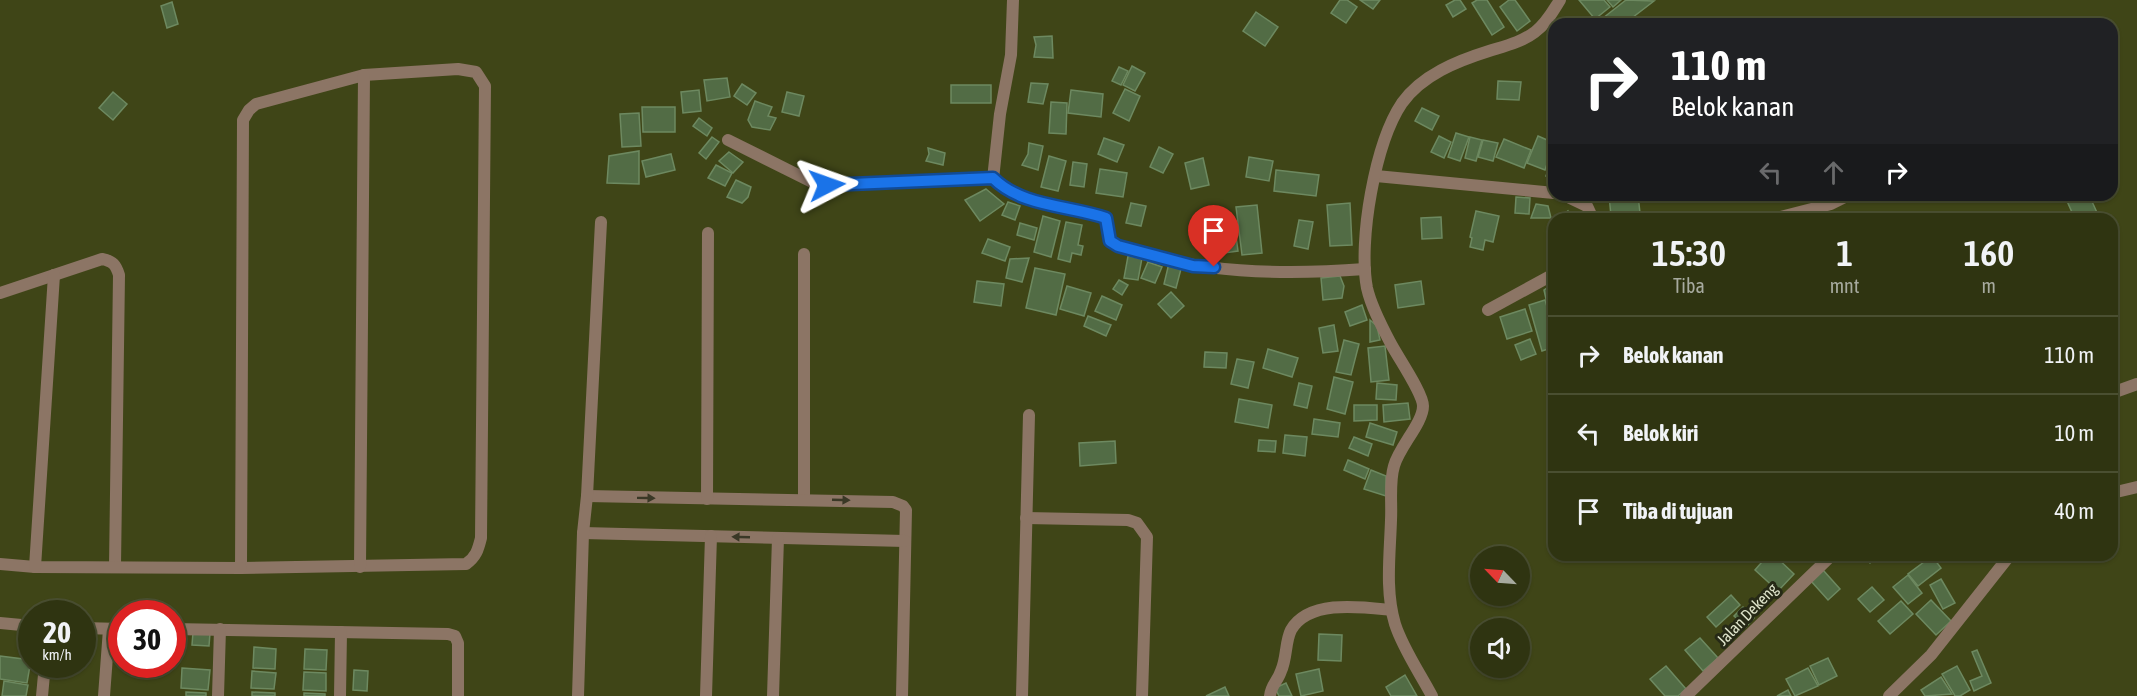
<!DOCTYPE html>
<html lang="id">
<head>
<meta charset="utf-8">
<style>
  :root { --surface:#2f3411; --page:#373c1a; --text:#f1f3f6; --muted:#a7aa9f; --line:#4a4f31 }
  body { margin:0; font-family:"Asap Condensed",sans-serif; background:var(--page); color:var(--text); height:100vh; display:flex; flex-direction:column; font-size:22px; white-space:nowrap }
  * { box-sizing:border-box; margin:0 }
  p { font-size:20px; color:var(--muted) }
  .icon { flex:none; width:33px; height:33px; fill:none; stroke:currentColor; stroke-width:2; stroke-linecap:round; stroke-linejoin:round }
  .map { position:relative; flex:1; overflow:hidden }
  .drawer { position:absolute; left:1548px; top:213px; width:570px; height:348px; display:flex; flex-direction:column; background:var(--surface); border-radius:18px; box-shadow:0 2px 4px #0004,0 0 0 2px var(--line) }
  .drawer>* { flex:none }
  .top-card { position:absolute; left:1548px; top:18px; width:570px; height:183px; border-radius:18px; box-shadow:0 2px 4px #0004,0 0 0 2px var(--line); background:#202124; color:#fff; overflow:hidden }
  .needle { width:39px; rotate:295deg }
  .fabs { position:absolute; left:1470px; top:546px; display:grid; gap:12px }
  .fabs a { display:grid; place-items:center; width:60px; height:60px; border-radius:50%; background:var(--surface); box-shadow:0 2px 4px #0004,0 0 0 2px var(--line); font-size:30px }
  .speed { position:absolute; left:18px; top:600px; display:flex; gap:12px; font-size:30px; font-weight:700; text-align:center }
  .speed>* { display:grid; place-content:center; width:78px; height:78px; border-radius:50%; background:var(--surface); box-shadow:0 2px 4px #0004,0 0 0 2px var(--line); line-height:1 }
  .speed small { font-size:15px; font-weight:400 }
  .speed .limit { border:9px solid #d22; background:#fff; color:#111 }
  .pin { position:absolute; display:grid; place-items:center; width:51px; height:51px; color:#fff; margin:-62px -26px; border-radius:50% 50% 50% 0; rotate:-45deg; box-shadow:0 0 6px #0007 }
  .pin .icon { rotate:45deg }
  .me { position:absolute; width:66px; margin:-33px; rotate:86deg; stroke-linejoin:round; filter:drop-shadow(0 0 4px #0008) }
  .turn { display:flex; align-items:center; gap:21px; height:126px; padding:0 24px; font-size:27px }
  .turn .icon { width:78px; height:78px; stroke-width:2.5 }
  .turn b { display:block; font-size:42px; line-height:51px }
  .lanes { display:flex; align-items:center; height:57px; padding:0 24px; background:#0003; justify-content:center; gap:30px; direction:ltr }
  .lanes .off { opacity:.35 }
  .eta { display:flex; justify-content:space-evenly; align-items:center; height:102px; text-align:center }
  .eta b { font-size:36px; font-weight:600; line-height:42px }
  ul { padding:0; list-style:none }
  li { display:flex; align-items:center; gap:18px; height:78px; padding:0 24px; border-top:2px solid var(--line) }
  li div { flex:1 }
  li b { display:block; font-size:22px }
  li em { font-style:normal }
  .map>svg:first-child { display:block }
</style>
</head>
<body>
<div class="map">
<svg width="2137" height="696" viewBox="0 0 2137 696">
  <rect width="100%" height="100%" fill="#3f4517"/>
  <g fill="#526c45" stroke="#6d8960" stroke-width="1.5">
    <polygon points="1340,0 1347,0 1357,7 1346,23 1331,13"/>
    <polygon points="1360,0 1380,0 1373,9"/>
    <polygon points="1455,0 1460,0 1466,9 1453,17 1446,5"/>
    <polygon points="1477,0 1487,0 1504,27 1492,35 1472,3"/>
    <polygon points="1509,0 1515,0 1530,21 1517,31 1500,7"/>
    <polygon points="1579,0 1604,0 1610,7 1595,19"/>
    <polygon points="1607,0 1621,0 1613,7"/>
    <polygon points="1626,0 1654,1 1624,24 1608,24 1603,18"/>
    <polygon points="172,2 178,24 167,28 161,6"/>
    <polygon points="1256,12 1278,27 1265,46 1243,31"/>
    <polygon points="1052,36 1053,58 1034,57 1036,45 1034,37"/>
    <polygon points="1132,66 1145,73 1135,91 1123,85"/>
    <polygon points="1119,67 1128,71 1121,85 1112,81"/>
    <polygon points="727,78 730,97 707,101 704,80"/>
    <polygon points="1498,81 1521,82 1519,100 1497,99"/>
    <polygon points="1031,83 1048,84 1043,104 1028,102"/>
    <polygon points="742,84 756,93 747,105 734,96"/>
    <rect x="951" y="85" width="40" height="18"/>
    <polygon points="1125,89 1140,96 1129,121 1113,113"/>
    <polygon points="699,90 701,111 683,113 681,92"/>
    <polygon points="1071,90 1103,94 1101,117 1068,113"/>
    <polygon points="113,92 127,104 113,120 99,108"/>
    <polygon points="787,92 804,96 799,116 782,112"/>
    <polygon points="755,101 772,107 768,116 776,118 770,130 752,127 748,120"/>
    <polygon points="1051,102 1067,103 1066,134 1049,133"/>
    <polygon points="642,107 675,107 675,132 643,132"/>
    <polygon points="1422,108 1439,116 1432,130 1415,121"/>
    <polygon points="639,113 641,146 622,147 620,114"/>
    <polygon points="699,118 712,128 707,136 693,126"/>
    <polygon points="1456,133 1469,137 1460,161 1448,157"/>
    <polygon points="1439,136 1451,142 1444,158 1431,152"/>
    <polygon points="1538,136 1554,143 1545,170 1527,163"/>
    <polygon points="712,137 719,142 706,159 699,153"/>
    <polygon points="1470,137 1482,140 1476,161 1465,158"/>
    <polygon points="1104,138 1124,145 1117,162 1098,154"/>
    <polygon points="1504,139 1531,150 1524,168 1496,157"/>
    <polygon points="1483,140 1498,143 1493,161 1478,157"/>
    <polygon points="1029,143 1043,146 1038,170 1022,165 1028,154"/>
    <polygon points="1159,147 1173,154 1163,173 1150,167"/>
    <polygon points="928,148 945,153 943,165 926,161 929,154"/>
    <polygon points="639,151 639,184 607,183 609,156"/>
    <polygon points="729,152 743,162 733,173 719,161"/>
    <polygon points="671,154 675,170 646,177 642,161"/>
    <polygon points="1554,155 1554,178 1546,176"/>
    <polygon points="1049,156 1066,161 1058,191 1041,187"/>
    <polygon points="1249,157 1273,161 1269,181 1246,177"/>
    <polygon points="1203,158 1209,185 1191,189 1185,163"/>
    <polygon points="1073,162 1087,164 1084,187 1070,185"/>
    <polygon points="716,165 732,173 725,186 708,178"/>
    <polygon points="1100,169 1127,173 1123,197 1096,193"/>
    <polygon points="1276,170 1319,175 1316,196 1274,191"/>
    <polygon points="736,180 751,187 748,197 742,203 727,197"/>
    <polygon points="986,189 1004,204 980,221 965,200"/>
    <polygon points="1609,195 1638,195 1640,213 1611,216"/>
    <polygon points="1774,195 1792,195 1792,197 1775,201"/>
    <polygon points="2080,195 2089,195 2099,217 2075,219 2067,201"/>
    <polygon points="1516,197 1530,198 1529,214 1515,213"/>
    <polygon points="1008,202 1020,206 1015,220 1002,215"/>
    <polygon points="1131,203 1146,206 1141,226 1126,223"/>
    <polygon points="1350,203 1352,245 1330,246 1327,205"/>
    <polygon points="1536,204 1548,206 1551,218 1531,218"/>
    <polygon points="1257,205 1262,253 1242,255 1236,207"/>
    <polygon points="1476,211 1499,216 1493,242 1485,240 1483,250 1470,247 1472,238 1470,237"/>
    <polygon points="1568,211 1572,219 1557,219"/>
    <polygon points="1043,216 1060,221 1051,257 1034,252"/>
    <polygon points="1441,217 1442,238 1422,239 1421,218"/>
    <polygon points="1299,220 1313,222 1308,249 1294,246"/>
    <polygon points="1234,221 1238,251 1224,253 1221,223"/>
    <polygon points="1066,222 1082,225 1078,245 1083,246 1081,255 1072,253 1070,262 1058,259"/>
    <polygon points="1020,223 1037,228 1034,240 1017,235"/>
    <polygon points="988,239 1010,247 1005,261 982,253"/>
    <polygon points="1128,256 1142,258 1138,280 1124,278"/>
    <polygon points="1029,258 1022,282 1006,278 1010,259"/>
    <polygon points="1148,262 1162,267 1155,283 1141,278"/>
    <polygon points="1169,263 1181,269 1176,288 1164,284"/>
    <polygon points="1035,268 1065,274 1056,315 1026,308"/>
    <polygon points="1340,276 1344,286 1342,298 1323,300 1321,278"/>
    <polygon points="1119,280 1128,285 1122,295 1113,289"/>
    <polygon points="977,281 1004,284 1001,306 974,302"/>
    <polygon points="1421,281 1424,304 1398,308 1395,285"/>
    <polygon points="1554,283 1554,296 1546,299 1544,290"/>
    <polygon points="1067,286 1091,293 1084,316 1060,309"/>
    <polygon points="1171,292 1184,306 1171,318 1158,304"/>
    <polygon points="1102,296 1122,305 1116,320 1095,311"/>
    <polygon points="1545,300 1554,330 1554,347 1542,351 1529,305"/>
    <polygon points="1554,303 1554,319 1549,305"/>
    <polygon points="1362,305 1367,320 1350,326 1345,312"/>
    <polygon points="1525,309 1532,331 1507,339 1500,317"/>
    <polygon points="1088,316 1111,325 1106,336 1084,326"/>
    <polygon points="1370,320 1377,326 1380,340 1370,342"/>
    <polygon points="1334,325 1338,351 1323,353 1319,328"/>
    <polygon points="1530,339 1536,354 1521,360 1515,345"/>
    <polygon points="1344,340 1359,344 1351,375 1336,372"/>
    <polygon points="1385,346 1389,380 1371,382 1368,348"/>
    <polygon points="1268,349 1298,358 1292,377 1263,368"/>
    <polygon points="1205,352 1227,353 1226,368 1204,367"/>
    <polygon points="1237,359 1254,362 1248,388 1231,384"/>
    <polygon points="1334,377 1353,382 1345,414 1327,409"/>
    <polygon points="1299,383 1312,386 1307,408 1294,405"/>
    <polygon points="1377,383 1397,385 1396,400 1376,399"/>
    <polygon points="1239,399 1272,405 1268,428 1235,422"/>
    <polygon points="1408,403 1410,419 1384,422 1383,405"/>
    <polygon points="1354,405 1377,405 1377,420 1354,421"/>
    <polygon points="1314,419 1340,423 1338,437 1312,434"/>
    <polygon points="1370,423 1397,432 1393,445 1366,437"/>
    <polygon points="1285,435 1307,437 1305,456 1283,453"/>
    <polygon points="1354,437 1372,444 1368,456 1349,448"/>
    <polygon points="1259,440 1276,441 1275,452 1258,451"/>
    <polygon points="1115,441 1116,463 1080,466 1079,443"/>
    <polygon points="1348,460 1369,469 1365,479 1344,470"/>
    <polygon points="1371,470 1386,476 1386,496 1364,489"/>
    <polygon points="1768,555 1774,555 1794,574 1778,591 1755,570"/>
    <polygon points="1862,555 1879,555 1870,563"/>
    <polygon points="1932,556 1941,568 1918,586 1908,574"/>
    <polygon points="1823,570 1840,589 1828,600 1811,581"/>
    <polygon points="1908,575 1922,593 1908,604 1893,587"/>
    <polygon points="1941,579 1955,603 1943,609 1930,585"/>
    <polygon points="1872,587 1884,600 1870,612 1858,599"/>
    <polygon points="1731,595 1740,605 1716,627 1707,617"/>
    <polygon points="1931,600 1951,621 1936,635 1916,614"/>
    <polygon points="1901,601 1913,614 1890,634 1878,621"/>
    <polygon points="1743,607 1754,618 1746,627 1734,616"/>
    <polygon points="193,632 210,633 209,646 192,645"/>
    <polygon points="1319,634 1342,635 1341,661 1318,660"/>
    <polygon points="1700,638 1718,658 1703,671 1685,650"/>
    <polygon points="254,647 276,649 275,669 253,668"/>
    <polygon points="305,649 327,650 326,670 304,669"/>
    <polygon points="1977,650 1991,683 1974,691 1970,681 1982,676 1972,652"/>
    <polygon points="0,656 31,660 27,683 0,679"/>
    <polygon points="1828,658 1837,676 1819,685 1810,666"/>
    <polygon points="1666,666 1686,689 1678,696 1665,696 1650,679"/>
    <polygon points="1957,666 1970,690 1960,696 1955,696 1942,674"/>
    <polygon points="182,668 210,670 208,690 181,688"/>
    <polygon points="1808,668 1818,686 1795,696 1786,679"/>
    <polygon points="1319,669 1323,691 1301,696 1296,674"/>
    <polygon points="354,670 368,671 367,691 353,690"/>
    <polygon points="252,671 276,673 274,689 251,688"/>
    <polygon points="304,672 326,673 326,691 303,690"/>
    <polygon points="1405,675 1417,696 1391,696 1386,687"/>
    <polygon points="1941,677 1952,694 1925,696 1921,690"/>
    <polygon points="4,681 28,685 26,696 2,696"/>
    <polygon points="1286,683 1292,696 1279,696 1275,688"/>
    <polygon points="1225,687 1229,696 1206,696"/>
    <polygon points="1788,690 1791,696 1777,696"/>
    <polygon points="186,692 206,693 206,696 186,696"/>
    <polygon points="252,692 275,693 275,696 252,696"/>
    <polygon points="304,693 325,694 325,696 304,696"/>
  </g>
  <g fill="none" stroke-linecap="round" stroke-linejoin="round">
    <g stroke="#8c7565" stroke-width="12">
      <path d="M 458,69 L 476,72 L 485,86 L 481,538 C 478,550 476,557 466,564 L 241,568 L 243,120 L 249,110 L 256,104 L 364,75 Z"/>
      <path d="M 728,140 L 814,183 L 827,185 L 993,179 C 1022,207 1068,206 1106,218 L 1110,241 L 1118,246 C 1195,274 1284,275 1365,269"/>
      <polyline points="1376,176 1554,193"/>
      <polyline points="993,179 1000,114 1011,55 1013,0"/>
      <polyline points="1564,195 1587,206 1593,219"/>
      <polyline points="1773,219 1831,204 1849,195"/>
      <polyline points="804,254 804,499"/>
      <path d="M 0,293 L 102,259 C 113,261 116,265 119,275 L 115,566"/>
      <polyline points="1488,310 1554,274"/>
      <polyline points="2112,393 2137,384"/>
      <polyline points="2112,493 2137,487"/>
      <polyline points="587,496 893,502 903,506 906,510 902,696"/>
      <polyline points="707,499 708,233"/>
      <polyline points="1026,518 1128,520 1137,523 1147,537 1142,696"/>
      <polyline points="583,533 905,541"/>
      <polyline points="0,564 35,567 241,568"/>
      <polyline points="35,567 54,275"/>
      <polyline points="360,567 364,75"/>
      <polyline points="0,623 32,626"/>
      <polyline points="82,628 122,629"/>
      <polyline points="172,629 448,634 455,636 458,643 458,696"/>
      <polyline points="42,696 45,664"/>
      <polyline points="104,696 109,629"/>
      <polyline points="218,696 220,629"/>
      <polyline points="340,696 341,632"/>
      <polyline points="578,696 583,533 587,496 601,222"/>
      <polyline points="706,696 711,536"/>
      <polyline points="773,696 778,538"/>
      <polyline points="1022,696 1029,415"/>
      <path d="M 1270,696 C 1271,685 1278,681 1281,671 C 1287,658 1285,642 1291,630 C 1309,599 1362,607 1391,610"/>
      <path d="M 1432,696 C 1420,673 1403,649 1395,624 C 1385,591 1390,554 1391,520 C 1392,503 1389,482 1394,466 C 1399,447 1423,423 1423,406 C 1423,393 1397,356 1390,342 C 1381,325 1371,306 1367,288 C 1358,241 1375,143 1402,103 C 1422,75 1457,61 1489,51 C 1505,46 1522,42 1535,32 C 1546,24 1553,11 1560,0"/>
      <polyline points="1686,696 1832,555"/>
      <polyline points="1889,696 1931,655 2010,555"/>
    </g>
  </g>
  <defs><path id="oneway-solid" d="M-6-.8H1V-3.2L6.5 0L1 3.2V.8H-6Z" transform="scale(1.5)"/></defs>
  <g fill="#3a3826">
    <use href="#oneway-solid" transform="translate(646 498) rotate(1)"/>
    <use href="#oneway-solid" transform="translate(841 500) rotate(2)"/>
    <use href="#oneway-solid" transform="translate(741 537) rotate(-178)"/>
  </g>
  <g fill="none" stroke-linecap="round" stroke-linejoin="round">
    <defs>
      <path id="route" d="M 827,185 L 993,178 C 1022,207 1068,205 1106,218 L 1110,241 L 1118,246 L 1193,266 L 1214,267"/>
    </defs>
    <use href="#route" stroke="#114b97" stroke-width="15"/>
    <use href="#route" stroke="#1a73e8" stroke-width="10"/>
  </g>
  <g text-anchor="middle" stroke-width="6" stroke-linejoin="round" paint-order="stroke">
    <g font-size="16" fill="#dfe4cb" stroke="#262916">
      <text transform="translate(1747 614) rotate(-46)" y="6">Jalan Dekeng</text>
    </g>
  </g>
</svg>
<div class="fabs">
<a><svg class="needle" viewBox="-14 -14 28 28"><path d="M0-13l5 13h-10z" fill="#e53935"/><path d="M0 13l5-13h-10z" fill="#a7aa9f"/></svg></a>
<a><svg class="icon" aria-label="sound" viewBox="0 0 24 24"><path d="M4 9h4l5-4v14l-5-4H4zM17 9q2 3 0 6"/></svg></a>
</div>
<div class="speed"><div>20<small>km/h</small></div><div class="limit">30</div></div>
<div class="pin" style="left:1214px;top:267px;background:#d93025"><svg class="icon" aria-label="arrive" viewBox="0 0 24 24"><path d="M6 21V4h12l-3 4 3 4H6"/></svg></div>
<svg class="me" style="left:827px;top:185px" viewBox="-20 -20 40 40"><path d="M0-17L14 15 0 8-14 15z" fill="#1a73e8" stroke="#fff" stroke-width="4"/></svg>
<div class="top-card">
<div class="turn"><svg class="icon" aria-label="right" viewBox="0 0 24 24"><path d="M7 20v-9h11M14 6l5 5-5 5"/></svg><div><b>110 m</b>Belok kanan</div></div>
<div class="lanes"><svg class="icon off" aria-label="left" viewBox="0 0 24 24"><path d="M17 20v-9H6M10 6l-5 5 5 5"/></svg><svg class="icon off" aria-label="ahead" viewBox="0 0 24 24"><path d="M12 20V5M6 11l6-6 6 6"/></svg><svg class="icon" aria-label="right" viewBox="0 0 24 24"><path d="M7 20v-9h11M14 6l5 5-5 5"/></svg></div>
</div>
<section class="drawer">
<div class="eta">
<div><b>15:30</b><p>Tiba</p></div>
<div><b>1</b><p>mnt</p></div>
<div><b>160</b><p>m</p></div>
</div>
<ul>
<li><svg class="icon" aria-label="right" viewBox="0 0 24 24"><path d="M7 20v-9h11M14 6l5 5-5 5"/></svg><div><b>Belok kanan</b></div><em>110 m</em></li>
<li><svg class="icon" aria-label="left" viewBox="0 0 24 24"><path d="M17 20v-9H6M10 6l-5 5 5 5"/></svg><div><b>Belok kiri</b></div><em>10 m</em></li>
<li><svg class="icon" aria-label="arrive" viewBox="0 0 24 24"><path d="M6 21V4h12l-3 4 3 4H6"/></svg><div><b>Tiba di tujuan</b></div><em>40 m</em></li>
</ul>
</section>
</div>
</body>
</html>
